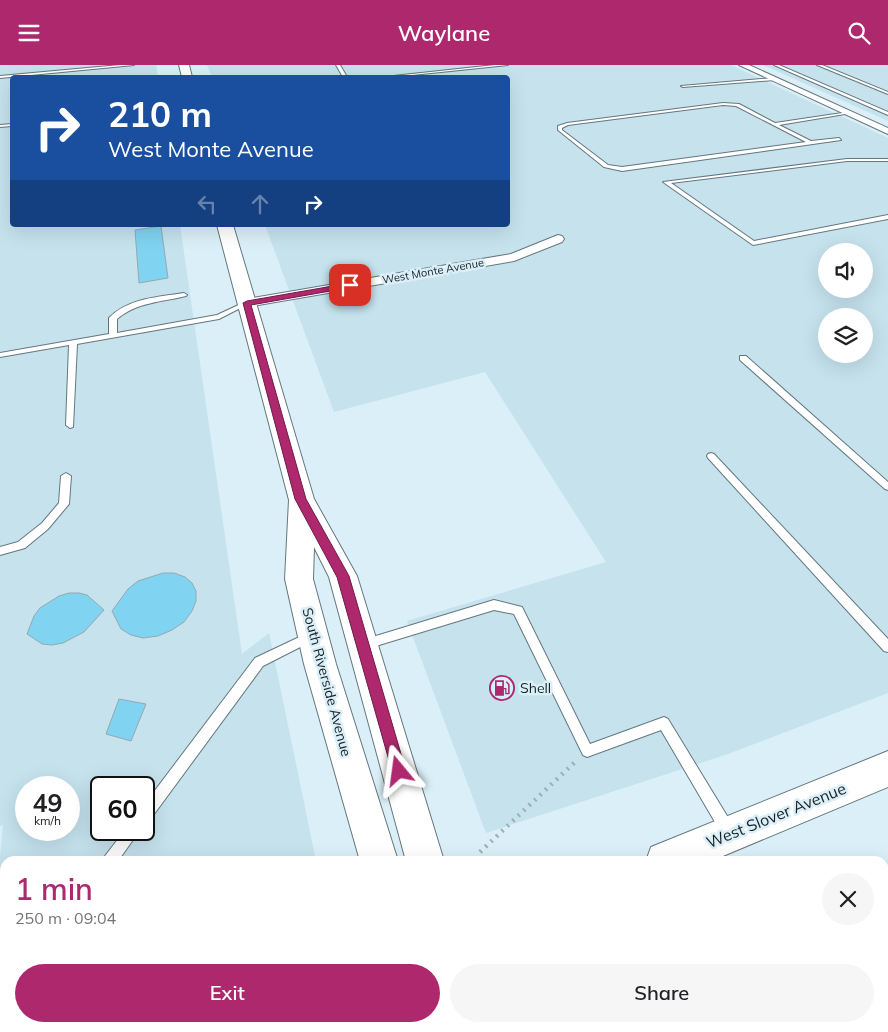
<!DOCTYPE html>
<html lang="en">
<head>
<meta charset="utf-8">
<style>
  :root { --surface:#fff; --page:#f6f6f6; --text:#202124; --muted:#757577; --accent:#ae286e }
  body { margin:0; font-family:Mulish,sans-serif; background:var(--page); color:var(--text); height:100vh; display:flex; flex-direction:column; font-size:19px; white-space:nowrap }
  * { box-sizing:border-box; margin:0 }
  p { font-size:16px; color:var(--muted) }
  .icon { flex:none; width:28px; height:28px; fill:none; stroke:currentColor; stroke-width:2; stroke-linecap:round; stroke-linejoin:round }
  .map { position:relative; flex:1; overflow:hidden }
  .drawer { position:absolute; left:0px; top:791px; width:889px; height:176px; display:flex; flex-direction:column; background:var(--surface); border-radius:15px 15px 0 0; box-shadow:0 5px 20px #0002 }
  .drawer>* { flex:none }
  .guide { position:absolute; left:10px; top:10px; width:500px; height:152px; border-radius:5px; box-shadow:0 5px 20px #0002; background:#1a4fa0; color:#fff; overflow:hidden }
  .controls { position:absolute; left:818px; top:178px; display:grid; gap:10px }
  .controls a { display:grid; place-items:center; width:55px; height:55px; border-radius:50%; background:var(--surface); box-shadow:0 5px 20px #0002; font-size:25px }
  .speed { position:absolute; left:15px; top:711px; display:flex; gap:10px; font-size:25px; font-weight:700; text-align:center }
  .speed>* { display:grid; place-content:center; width:65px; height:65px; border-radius:50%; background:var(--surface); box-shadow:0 5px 20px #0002; line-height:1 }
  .speed small { font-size:12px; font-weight:400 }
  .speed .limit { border:2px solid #111; border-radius:8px; background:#fff; color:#111 }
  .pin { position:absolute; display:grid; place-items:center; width:42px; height:42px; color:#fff; margin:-21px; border-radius:10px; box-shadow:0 2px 8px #0006 }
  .me { position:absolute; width:55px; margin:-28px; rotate:344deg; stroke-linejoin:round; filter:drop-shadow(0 0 4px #0008) }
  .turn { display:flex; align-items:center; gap:18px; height:105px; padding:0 15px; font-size:22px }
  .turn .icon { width:65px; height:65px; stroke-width:2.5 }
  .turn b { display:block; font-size:35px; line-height:42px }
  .lanes { display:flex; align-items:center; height:48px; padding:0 15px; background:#0003; justify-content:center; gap:25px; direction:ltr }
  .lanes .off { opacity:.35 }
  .round { display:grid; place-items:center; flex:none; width:52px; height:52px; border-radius:26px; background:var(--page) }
  .headline { display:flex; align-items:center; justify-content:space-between; height:85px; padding:0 15px }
  h1 { font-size:30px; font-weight:600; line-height:38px; color:var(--accent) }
  .button { display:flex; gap:10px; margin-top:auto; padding:10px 15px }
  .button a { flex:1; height:58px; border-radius:30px; background:var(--accent); color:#fff; font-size:20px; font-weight:600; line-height:58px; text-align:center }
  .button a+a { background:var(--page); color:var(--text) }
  header { display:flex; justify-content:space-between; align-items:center; height:65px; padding:0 15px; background:var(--accent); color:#fff; font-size:22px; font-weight:600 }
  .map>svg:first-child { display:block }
</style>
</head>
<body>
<header><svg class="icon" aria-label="menu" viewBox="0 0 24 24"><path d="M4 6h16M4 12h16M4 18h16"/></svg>Waylane<svg class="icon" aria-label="search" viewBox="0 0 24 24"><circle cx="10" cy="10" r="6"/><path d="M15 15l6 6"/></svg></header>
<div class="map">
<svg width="888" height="967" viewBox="0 0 888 967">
  <rect width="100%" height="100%" fill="#daeff7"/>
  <g fill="#c5e2ed" fill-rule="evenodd">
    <path d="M 0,0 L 156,0 L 158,12 L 12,12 L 12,160 L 180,160 L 242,589 L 269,568 L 316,796 L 5,796 L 5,947 L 0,949 L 0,791 L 3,760 L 0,761 ZM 26,722 L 69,722 L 69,765 L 26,765 ZM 101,722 L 144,722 L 144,765 L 101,765 Z"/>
    <path d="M 207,0 L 731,0 L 888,73 L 888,628 L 728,689 L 486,768 L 407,556 L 606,497 L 485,307 L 334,347 L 265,160 L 508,160 L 508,12 L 212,12 ZM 826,186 L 864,186 L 864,224 L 826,224 ZM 826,251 L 864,251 L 864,289 L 826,289 Z"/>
    <polygon points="763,0 888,0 888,56"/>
    <polygon points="888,820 888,967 570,967 579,962 884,962 884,821"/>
  </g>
  <g fill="#80d3f1" stroke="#95a9b1">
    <polygon points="161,161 168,213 139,218 135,165"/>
    <polygon points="163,508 174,508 185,512 192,518 196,526 196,536 192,546 184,557 172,565 158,571 143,573 131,570 121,564 112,546 128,524 138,516"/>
    <polygon points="69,528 79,528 87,530 104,545 84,567 63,578 52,580 42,579 27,569 34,551 40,543 59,531"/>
    <polygon points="119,634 146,639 131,676 106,669"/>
  </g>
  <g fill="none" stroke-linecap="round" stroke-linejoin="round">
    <defs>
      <g id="lane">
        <polygon points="120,0 134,0 0,13 0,11"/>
        <polygon points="336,0 340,0 347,12 343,12"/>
        <polygon points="495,0 508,0 393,12 384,12"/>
        <polygon points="774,0 779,0 888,47 888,50"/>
        <polygon points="817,0 822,0 888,27 888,29"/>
        <polygon points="774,13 775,15 683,22 681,21"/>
        <path d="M 723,38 L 739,39 L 775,58 L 849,47 L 851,48 L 779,60 L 811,76 L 839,73 L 841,75 L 622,106 L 604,102 L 558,65 L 558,61 L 567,58 ZM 723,40 L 736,41 L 806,77 L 622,102 L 608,100 L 562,65 L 562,63 L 568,60 Z"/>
        <polygon points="12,59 12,61 0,62 0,60"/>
        <polygon points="847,94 888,94 888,96 847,96 671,118 754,176 888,150 888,154 753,180 663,117"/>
        <path d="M 184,228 L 187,230 L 186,231 C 162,237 137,237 117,254 L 117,268 L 217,250 L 245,237 L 250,238 L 219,254 L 77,279 L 73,362 L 70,363 L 66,360 L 69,280 L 0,292 L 0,288 L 109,269 L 109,253 C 128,233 159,232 184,228 Z"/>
        <polygon points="740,291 746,291 888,417 888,425 885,424 740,295"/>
        <polygon points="711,388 714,389 888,574 888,587 884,586 708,393 707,391 708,389"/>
        <polygon points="66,408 71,411 69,439 48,464 25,483 0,490 0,482 18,477 42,458 59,438 61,411"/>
        <polygon points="494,535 522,542 590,679 664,652 668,654 732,759 734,764 732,769 727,771 722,769 661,665 587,692 583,690 514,549 494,545 366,584 362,583 360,579 362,575 366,574"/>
        <polygon points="310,567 314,569 316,572 314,575 263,601 149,756 144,758 144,740 255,593"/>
        <polygon points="125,765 140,765 118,796 103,796 105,791"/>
        <rect x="24" y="962" width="16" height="5"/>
      </g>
      <g id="street">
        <polygon points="739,0 749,0 888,63 888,69"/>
        <polygon points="558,170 562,171 564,174 562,177 514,196 247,242 240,238 247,234 511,189"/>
        <polygon points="249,962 289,962 287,967 247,967"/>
      </g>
      <polygon id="secondary" points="888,686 888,722 711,796 646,796 651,782"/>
      <g id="primary">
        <polygon points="179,0 189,0 192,12 182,12"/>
        <polygon points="217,160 233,160 314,434 357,511 444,796 406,796 329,512 314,482 313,514 336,599 398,796 360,796 304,599 285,514 289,435"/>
        <polygon points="420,962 464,962 465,967 421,967"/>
      </g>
    </defs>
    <use href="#lane" stroke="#64777e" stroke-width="2"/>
    <use href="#street" stroke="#64777e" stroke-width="2"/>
    <use href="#secondary" stroke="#64777e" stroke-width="2"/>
    <use href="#primary" stroke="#64777e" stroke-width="2"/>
    <polyline stroke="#9eafb5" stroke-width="4.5" stroke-dasharray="2 5.5" stroke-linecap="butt" points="480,787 575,697"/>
    <use href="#lane" fill="#fff" fill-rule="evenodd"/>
    <use href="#street" fill="#fff" fill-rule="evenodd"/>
    <use href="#secondary" fill="#fff" fill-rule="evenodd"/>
    <use href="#primary" fill="#fff" fill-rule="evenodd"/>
  </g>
  <polygon fill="#ae286e" stroke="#711a48" points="350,218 353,219 353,222 251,240 306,434 349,511 406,706 404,711 399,714 394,711 392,706 337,512 295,434 243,238 247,236"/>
  <defs>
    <symbol id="fuel-ring" viewBox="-11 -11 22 22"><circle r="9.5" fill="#daeff7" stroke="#ae286e" stroke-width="1.5"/><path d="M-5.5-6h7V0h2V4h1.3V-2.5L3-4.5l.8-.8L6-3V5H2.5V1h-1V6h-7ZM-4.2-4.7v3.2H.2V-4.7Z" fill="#ae286e"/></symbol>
  </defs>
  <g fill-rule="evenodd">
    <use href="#fuel-ring" x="488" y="609" width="28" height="28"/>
  </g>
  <g text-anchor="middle" stroke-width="5" stroke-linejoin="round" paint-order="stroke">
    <g font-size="11" fill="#192124" stroke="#daeff7">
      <text transform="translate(433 206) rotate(-10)" y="4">West Monte Avenue</text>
    </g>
    <g font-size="14" fill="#192124" stroke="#daeff7">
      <text transform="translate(327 617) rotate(75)" y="5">South Riverside Avenue</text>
    </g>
    <g font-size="14" fill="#192124" stroke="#daeff7" text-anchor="start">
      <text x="520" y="628">Shell</text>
    </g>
    <g font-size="16" fill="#192124" stroke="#daeff7">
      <text transform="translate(776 750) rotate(-22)" y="6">West Slover Avenue</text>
    </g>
  </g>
</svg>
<div class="controls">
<a><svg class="icon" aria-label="sound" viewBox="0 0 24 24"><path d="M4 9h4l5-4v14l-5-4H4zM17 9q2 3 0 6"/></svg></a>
<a><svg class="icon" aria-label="layers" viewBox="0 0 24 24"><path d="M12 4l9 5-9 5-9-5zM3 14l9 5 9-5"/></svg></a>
</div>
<div class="speed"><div>49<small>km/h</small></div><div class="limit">60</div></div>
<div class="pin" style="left:350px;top:220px;background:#d93025"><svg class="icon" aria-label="arrive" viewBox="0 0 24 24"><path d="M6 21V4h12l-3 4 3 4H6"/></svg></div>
<svg class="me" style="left:399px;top:706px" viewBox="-20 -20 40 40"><path d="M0-17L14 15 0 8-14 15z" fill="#ae286e" stroke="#fff" stroke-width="4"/></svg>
<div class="guide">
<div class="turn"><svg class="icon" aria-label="right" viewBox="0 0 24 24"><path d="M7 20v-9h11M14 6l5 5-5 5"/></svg><div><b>210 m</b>West Monte Avenue</div></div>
<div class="lanes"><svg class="icon off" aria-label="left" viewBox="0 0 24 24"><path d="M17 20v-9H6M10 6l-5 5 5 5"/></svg><svg class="icon off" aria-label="ahead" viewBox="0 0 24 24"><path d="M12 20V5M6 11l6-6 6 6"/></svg><svg class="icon" aria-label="right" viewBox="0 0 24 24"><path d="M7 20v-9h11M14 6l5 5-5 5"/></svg></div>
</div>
<section class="drawer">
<div class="headline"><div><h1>1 min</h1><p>250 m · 09:04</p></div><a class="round"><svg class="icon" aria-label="close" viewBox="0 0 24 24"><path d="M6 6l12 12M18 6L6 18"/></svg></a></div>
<div class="button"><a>Exit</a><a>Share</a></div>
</section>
</div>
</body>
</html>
